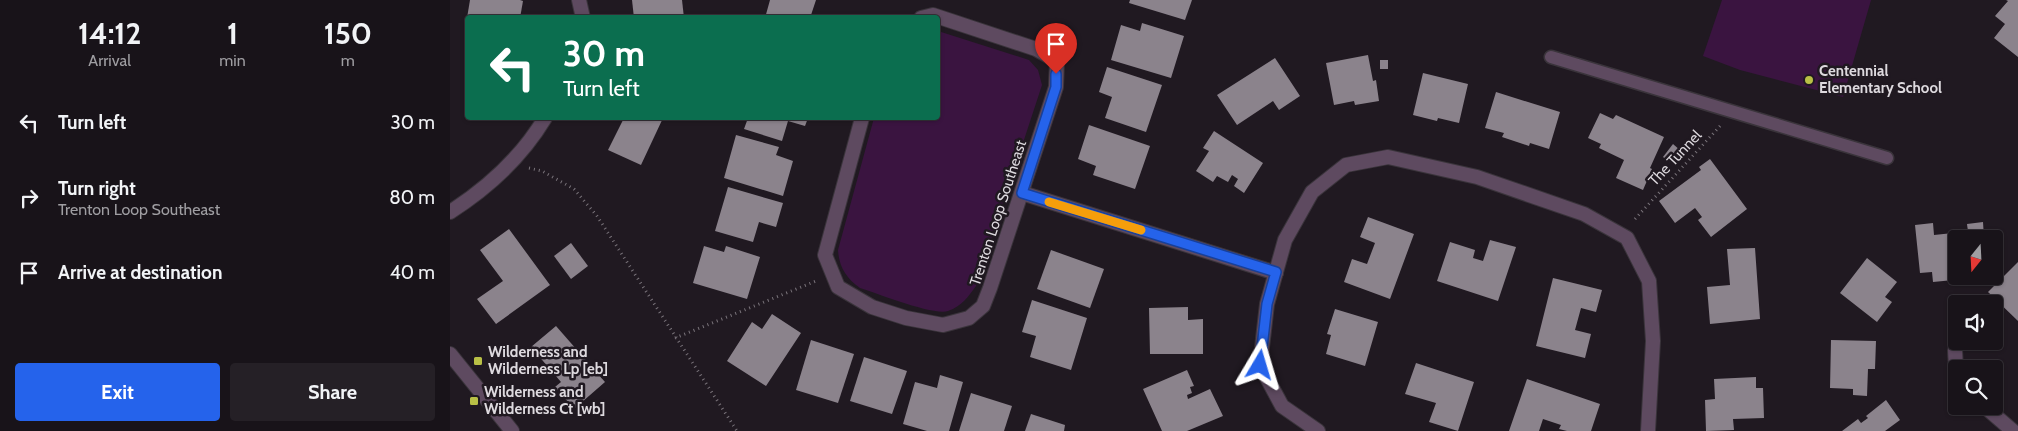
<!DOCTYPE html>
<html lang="en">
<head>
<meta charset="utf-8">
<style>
  :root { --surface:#181319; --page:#252026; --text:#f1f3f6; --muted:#9f9ea2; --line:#363238; --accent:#2563eb }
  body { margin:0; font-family:Cabin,sans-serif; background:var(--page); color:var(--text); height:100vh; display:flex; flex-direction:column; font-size:19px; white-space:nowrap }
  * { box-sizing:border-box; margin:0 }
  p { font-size:16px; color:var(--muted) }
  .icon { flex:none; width:28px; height:28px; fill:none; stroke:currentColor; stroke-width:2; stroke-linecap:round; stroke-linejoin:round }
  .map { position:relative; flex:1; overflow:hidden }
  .sheet { display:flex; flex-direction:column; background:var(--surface); width:450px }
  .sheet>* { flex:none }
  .top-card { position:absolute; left:15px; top:15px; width:475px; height:105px; border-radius:5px; box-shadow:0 1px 4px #0004,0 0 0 1px var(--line); background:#0b6e4f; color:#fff; overflow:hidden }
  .needle { width:32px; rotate:198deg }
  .controls { position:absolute; left:1498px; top:230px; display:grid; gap:10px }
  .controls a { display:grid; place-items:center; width:55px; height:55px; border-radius:5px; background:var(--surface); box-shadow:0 1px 4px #0004,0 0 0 1px var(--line); font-size:25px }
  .pin { position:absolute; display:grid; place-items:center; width:42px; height:42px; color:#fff; margin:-51px -21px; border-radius:50% 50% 50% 0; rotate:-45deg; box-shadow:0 0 5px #0007 }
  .pin .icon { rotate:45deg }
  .me { position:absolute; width:55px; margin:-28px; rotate:7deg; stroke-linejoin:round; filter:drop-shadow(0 0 4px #0008) }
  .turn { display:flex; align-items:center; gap:18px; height:105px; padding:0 15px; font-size:22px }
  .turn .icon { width:65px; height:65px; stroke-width:2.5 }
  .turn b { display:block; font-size:35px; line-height:42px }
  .eta { display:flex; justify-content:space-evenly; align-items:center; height:85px; text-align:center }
  .eta b { font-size:30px; font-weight:700; line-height:35px }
  .action { display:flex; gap:10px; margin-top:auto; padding:10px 15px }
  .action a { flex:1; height:58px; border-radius:5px; background:var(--accent); color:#fff; font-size:20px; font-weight:700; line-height:58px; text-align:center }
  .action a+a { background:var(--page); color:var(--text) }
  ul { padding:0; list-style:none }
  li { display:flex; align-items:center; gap:15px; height:75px; padding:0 15px }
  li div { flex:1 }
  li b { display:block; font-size:19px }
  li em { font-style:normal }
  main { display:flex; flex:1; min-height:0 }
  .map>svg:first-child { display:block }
</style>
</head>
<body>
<main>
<section class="sheet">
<div class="eta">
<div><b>14:12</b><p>Arrival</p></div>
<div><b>1</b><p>min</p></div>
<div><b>150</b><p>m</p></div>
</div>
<ul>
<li><svg class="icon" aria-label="left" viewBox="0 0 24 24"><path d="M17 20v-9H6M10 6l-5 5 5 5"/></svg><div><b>Turn left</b></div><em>30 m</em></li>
<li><svg class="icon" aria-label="right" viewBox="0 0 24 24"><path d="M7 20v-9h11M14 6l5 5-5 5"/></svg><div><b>Turn right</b><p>Trenton Loop Southeast</p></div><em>80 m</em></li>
<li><svg class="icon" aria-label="arrive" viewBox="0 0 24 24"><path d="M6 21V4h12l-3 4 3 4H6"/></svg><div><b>Arrive at destination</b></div><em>40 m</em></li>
</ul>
<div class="action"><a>Exit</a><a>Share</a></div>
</section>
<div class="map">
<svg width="1568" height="431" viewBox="0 0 1568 431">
  <rect width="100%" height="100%" fill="#201921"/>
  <g fill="#3a1440">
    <polygon points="1272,0 1421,0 1393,97 1290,70 1253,56"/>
    <path d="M 488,31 L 579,60 L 588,70 L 592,85 L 526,286 C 518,297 512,306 498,311 C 484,316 426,293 410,288 C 396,278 389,267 388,250 L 424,118 L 488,118 Z"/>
  </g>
  <g fill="#8b838c">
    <polygon points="20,0 70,0 73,1 70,18 17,18"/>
    <polygon points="182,0 232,0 234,18 184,18"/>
    <polygon points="320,0 366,0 361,15 368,18 315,18"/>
    <polygon points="680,0 742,0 735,20 679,3"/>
    <polygon points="1556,0 1568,0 1568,57 1544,38 1555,24 1545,16 1558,1"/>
    <polygon points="692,23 734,36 721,78 661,60 671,25 690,31"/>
    <polygon points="918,55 923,81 926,80 929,101 905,105 904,101 884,105 876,63"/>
    <polygon points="825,58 850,96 829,110 823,101 787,125 767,95"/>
    <rect x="930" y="60" width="8" height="9"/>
    <polygon points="657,67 712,85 696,132 655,118 662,97 649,92"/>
    <polygon points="973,73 1018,84 1009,123 988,118 987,121 963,115"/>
    <polygon points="1046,92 1110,112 1099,149 1080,143 1079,146 1052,137 1054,133 1035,128"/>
    <polygon points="1150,113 1163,119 1166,115 1214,137 1200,168 1202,169 1193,190 1166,178 1174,160 1149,148 1151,144 1138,138"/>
    <polygon points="174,118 213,118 191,165 158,150"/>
    <polygon points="298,118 358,118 355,126 338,121 332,141 294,129"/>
    <polygon points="639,125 700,146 685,189 643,175 646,166 628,159"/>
    <polygon points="764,131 813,163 794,193 784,186 788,179 782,175 778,182 767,176 763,182 746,171 759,151 753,148"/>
    <polygon points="286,135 329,147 326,155 343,161 333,196 274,178"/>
    <polygon points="1223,144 1231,151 1221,163 1213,157"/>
    <polygon points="1260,159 1297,209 1261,237 1248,220 1252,217 1245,208 1225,223 1209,201 1251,170 1249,167"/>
    <polygon points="278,187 333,203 326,227 309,222 303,242 265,231"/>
    <polygon points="918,217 964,234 940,299 894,282 902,259 917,264 925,243 910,237"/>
    <polygon points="1533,222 1534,239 1519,239 1517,224"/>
    <polygon points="1483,223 1484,235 1503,233 1506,247 1506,276 1514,276 1514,279 1483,282 1482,272 1470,273 1465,225"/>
    <polygon points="59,229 100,285 46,324 27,299 53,281 30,250"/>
    <polygon points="1040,240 1066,247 1048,301 987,281 1000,242 1025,250 1023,258 1033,261"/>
    <polygon points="121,243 138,266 121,279 104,256"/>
    <polygon points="254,246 274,252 276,246 310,257 297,299 243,283"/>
    <polygon points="1305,248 1310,319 1260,324 1257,287 1280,285 1277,249"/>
    <polygon points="601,250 654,269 640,308 587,289"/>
    <polygon points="1417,258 1447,282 1435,297 1442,302 1427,322 1390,293"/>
    <polygon points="1568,262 1568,321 1538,292"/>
    <polygon points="1103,278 1152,290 1146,312 1131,308 1125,330 1141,334 1135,358 1086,346"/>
    <polygon points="582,300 637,318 621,370 580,357 586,336 572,332"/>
    <polygon points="738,307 738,320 753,319 753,354 700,354 699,308"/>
    <polygon points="885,309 928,322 915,366 876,354 881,335 877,334"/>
    <polygon points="322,314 351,333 316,386 277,361 302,322 312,329"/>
    <polygon points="106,326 155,382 124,409 105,387 111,382 81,347"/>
    <polygon points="361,340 404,354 388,403 346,390"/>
    <polygon points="1381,340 1426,341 1425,369 1418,369 1417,396 1403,395 1403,389 1380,388"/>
    <polygon points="414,357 457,371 442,414 400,401"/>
    <polygon points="966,363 1024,382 1008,431 979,422 986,403 955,394"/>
    <polygon points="737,370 744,386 740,387 742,393 737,395 738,399 760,389 773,416 737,431 712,431 693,389"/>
    <polygon points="490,375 513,382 499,431 477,431 453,424 465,382 487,388"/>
    <polygon points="1306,377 1306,388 1313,388 1314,418 1283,419 1284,430 1256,431 1255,400 1265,399 1264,379"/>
    <polygon points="1077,379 1150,404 1141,431 1117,431 1109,429 1111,425 1093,419 1089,431 1059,431"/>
    <polygon points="521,393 562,406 554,431 509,431"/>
    <polygon points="1436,400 1450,420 1435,431 1392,431 1408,419 1411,423 1418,418 1416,416"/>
    <polygon points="581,414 615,425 614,431 575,431"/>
  </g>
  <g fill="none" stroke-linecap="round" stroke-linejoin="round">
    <defs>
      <polyline id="service" points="1101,57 1437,158"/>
      <g id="minor">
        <polyline points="129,0 133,18"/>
        <polyline points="412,118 375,255 388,287 422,307 456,318 493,325 519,318 533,306 540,288 606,87 607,61 586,49 483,15 471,18"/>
        <polyline points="572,193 826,273"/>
        <path d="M 0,212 C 39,187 71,158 95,118"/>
        <polyline points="1505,350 1506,369"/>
        <polyline points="0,354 62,431"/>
        <polyline points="1534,406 1563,431"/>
        <polyline points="868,431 832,406 810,365 817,304 835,240 862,192 896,165 938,157 1027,177 1134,214 1177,238 1199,281 1203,341 1198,431"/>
      </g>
    </defs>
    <use href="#service" stroke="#3a343b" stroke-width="15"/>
    <use href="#minor" stroke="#3a343b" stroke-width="16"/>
    <g stroke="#7a747b" stroke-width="3" stroke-dasharray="1 4" stroke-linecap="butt">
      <polyline points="79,168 92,171 124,189 147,216 287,431"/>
      <polyline points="1185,219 1271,125"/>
      <polyline points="225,338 366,281"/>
    </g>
    <use href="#service" stroke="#5e4a60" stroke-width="12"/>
    <use href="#minor" stroke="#5e4a60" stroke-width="14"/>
  </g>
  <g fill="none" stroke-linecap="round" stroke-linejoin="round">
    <defs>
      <polyline id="route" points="606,74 606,87 572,193 826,272 817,304 810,365"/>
    </defs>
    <use href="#route" stroke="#184099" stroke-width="12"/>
    <use href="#route" stroke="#2563eb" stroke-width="9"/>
    <polyline stroke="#f59e0b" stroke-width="9" points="599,202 691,230"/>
  </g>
  <g fill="#b9c046" stroke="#201921" stroke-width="2">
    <circle cx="1359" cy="80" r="5"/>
    <rect x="23" y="356" width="10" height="10" rx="2.5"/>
    <rect x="19" y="396" width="10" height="10" rx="2.5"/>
  </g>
  <g text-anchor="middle" stroke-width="5" stroke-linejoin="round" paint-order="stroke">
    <g font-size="15" font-weight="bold" fill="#ddd9de" stroke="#201921" text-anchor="start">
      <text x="1369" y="76">Centennial<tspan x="1369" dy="17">Elementary School</tspan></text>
      <text x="38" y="357">Wilderness and<tspan x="38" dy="17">Wilderness Lp [eb]</tspan></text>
      <text x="34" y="397">Wilderness and<tspan x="34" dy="17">Wilderness Ct [wb]</tspan></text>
    </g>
    <g font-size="15" fill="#ddd9de" stroke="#201921">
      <text transform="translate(1225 158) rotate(-47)" y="5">The Tunnel</text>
      <text transform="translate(548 213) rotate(-72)" y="5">Trenton Loop Southeast</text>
    </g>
  </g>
</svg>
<div class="controls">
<a><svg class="needle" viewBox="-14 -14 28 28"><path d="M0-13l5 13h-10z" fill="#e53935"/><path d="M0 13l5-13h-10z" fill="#9f9ea2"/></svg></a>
<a><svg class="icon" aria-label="sound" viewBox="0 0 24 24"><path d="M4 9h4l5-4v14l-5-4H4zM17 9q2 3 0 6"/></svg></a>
<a><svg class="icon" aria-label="search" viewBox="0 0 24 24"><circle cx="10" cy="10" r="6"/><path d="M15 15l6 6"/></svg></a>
</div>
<div class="pin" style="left:606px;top:74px;background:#d93025"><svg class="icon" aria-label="arrive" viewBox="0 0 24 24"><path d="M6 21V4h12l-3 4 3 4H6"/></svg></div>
<svg class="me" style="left:810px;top:365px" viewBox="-20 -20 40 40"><path d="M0-17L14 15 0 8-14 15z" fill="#2563eb" stroke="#fff" stroke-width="4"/></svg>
<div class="top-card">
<div class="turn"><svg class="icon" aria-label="left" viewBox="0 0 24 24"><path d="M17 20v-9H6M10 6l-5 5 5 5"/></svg><div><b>30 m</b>Turn left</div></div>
</div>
</div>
</main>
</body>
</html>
